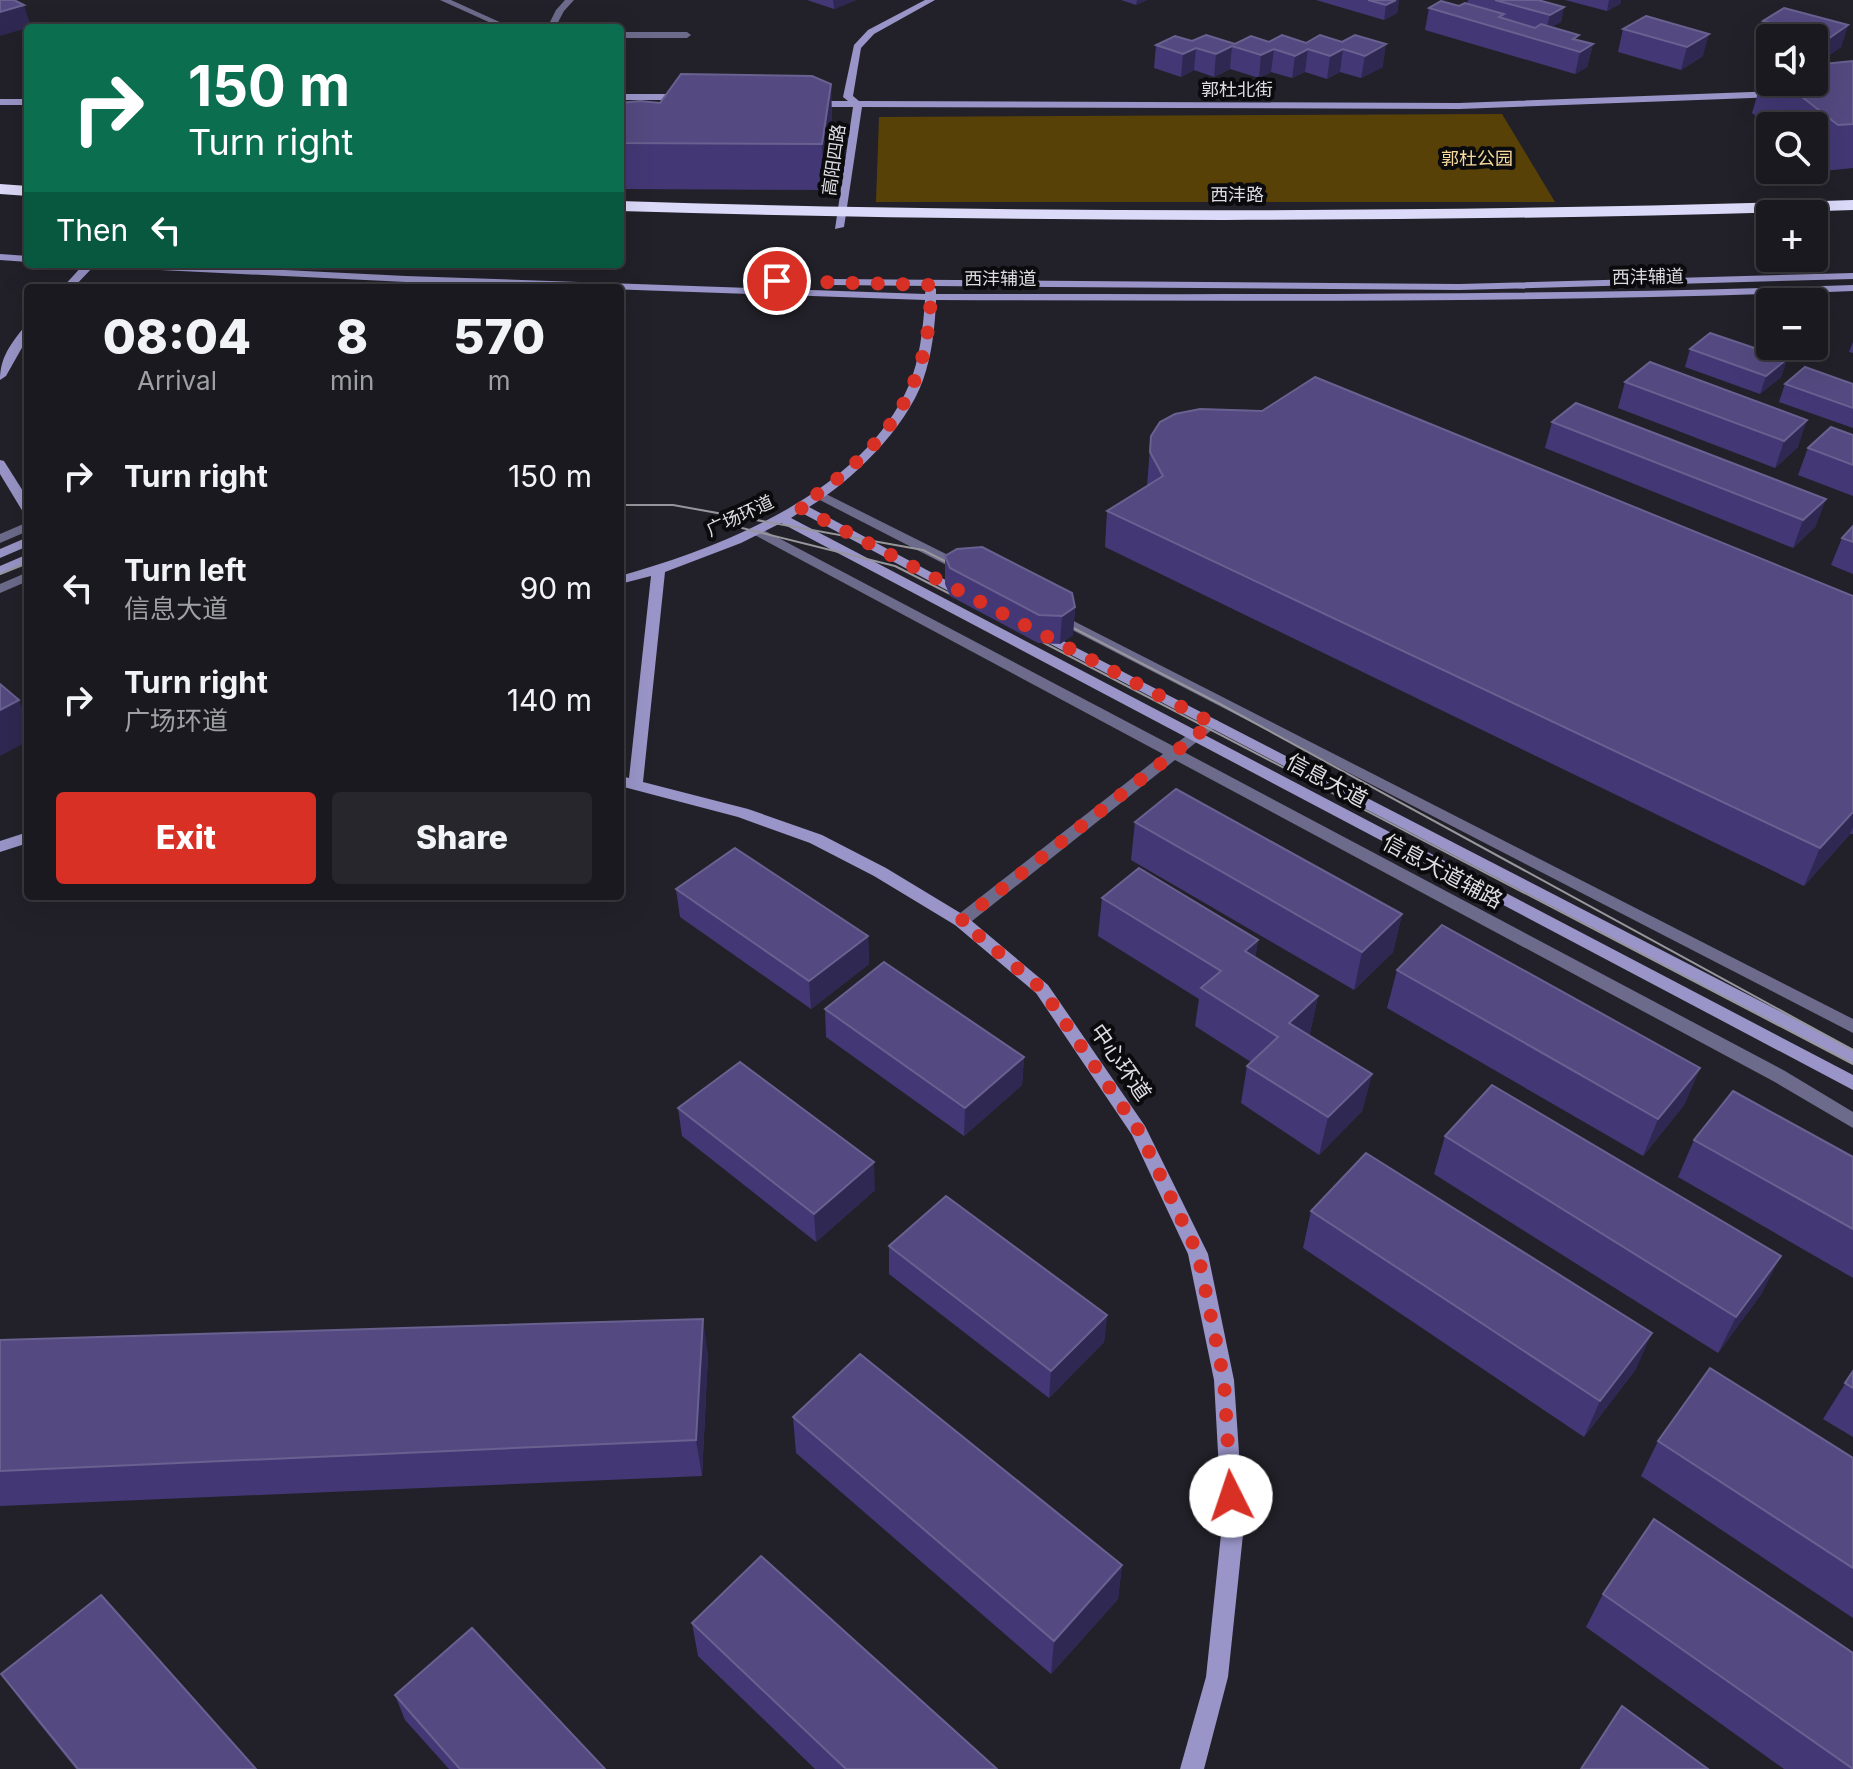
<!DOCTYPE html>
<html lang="en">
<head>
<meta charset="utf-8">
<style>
  :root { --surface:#1a191f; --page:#27262c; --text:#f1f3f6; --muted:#9fa0a4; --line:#38383d; --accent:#d93025 }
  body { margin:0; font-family:Inter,"Noto Sans SC",sans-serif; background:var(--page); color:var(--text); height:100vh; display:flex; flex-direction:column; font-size:30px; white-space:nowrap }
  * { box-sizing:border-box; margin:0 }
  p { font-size:26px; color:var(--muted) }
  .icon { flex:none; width:44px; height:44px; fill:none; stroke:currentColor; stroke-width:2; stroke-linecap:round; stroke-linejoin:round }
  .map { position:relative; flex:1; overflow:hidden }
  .sheet { position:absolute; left:24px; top:284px; width:600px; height:616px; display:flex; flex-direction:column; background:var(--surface); border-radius:8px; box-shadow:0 8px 32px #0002,0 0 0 2px var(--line) }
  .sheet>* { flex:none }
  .top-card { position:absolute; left:24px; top:24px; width:600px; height:244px; border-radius:8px; box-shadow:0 8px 32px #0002,0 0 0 2px var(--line); background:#0b6e4f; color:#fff; overflow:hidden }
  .fabs { position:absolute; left:1756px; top:24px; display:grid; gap:16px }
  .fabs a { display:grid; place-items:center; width:72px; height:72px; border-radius:8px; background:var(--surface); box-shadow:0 8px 32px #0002,0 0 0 2px var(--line); font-size:40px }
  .pin { position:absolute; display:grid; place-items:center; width:68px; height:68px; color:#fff; margin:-34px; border:4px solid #fff; border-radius:50%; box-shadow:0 2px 8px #0007 }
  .me { position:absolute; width:88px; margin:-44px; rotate:356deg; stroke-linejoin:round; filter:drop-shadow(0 0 6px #0008) }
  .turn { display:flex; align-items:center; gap:28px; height:168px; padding:0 32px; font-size:36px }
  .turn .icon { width:104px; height:104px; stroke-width:2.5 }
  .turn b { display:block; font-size:56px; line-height:68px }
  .then { display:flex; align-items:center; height:76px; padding:0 32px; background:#0003; gap:16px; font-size:30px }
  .eta { display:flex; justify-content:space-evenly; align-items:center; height:136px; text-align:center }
  .eta b { font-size:48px; font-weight:800; line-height:56px }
  .cta { display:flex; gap:16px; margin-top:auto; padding:16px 32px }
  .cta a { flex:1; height:92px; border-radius:8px; background:var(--accent); color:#fff; font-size:32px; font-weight:800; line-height:92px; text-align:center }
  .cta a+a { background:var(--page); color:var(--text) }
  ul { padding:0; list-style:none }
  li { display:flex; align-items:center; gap:24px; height:112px; padding:0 32px }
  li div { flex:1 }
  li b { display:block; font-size:30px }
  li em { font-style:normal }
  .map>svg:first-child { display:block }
</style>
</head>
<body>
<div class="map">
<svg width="1853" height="1769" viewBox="0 0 1853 1769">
  <rect width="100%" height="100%" fill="#222129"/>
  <polygon fill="#584107" points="1502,114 1555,202 876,202 879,117"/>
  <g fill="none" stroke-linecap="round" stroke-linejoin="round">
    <g fill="#6d6b8b" fill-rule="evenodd">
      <polygon points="440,0 451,0 513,28 502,28"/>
      <polygon points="565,0 574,0 564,11 555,28 547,28 556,10"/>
      <polygon points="620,32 687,32 691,35 687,38 620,38"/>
      <polygon points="818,490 968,565 970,568 963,572 958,571 814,497 814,491"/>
      <polygon points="28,522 28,531 0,543 0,534"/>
      <polygon points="756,526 1173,746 1207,720 1217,720 1219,723 1217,726 1184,752 1785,1071 1853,1112 1853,1128 1773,1081 1175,760 967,925 955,925 953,921 955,917 1163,754 751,533 750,530"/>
      <polygon points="28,572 28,581 0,593 0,584"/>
      <polygon points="1054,611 1853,1019 1853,1033 1049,618 1047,615"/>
    </g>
    <g fill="#9995c8" fill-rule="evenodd">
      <polygon points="925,0 935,0 874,34 861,48 853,96 859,101 1459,103 1778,91 1783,94 1778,97 1459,109 862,107 844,227 835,229 853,107 810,107 805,104 810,101 848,101 843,97 854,45 868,30"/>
      <polygon points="620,94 684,94 689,97 684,100 620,100"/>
      <rect x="0" y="99" width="28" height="6"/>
      <polygon points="0,254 28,256 28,262 0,260"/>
      <path d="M 84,264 L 166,264 L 406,276 L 925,294 L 926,289 L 930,286 L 831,285 L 826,282 L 831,279 L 1459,284 L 1853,273 L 1853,279 L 1459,290 L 932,286 L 936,289 L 936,294 C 1242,294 1547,296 1853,285 L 1853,291 C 1547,303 1242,301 936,300 C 935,327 932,355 923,380 C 906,428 852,481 809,507 L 968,592 L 966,595 L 956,595 L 800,512 L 791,518 L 1853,1075 L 1853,1090 L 781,523 L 741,543 L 665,572 L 643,782 L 748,809 L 822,835 L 886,868 L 967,917 L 1048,985 L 1145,1126 L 1208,1254 L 1234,1380 L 1244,1525 L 1228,1677 L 1204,1769 L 1180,1769 L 1206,1677 L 1222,1525 L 1214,1380 L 1188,1254 L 1132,1135 L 1036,993 L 955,925 L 874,876 L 810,843 L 738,817 L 620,786 L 620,776 L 629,778 L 651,576 L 620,584 L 620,576 C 724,547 863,492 909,385 C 920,359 923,328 925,300 L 406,282 L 100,267 L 95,265 L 73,288 L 62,288 Z"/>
      <path d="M 28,326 L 28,337 L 6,376 L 0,380 C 0,357 11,344 24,327 Z"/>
      <polygon points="0,460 4,461 28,499 28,513 23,512 0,474"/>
      <polygon points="28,537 28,546 0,558 0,549"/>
      <polygon points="28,554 28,563 0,575 0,566"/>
      <polygon points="1042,630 1853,1049 1853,1064 1037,637 1035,634 1037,631"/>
      <polygon points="28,832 28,843 0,852 0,841"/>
    </g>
    <g fill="#dbdaf9" fill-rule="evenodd">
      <polygon points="0,184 28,186 28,196 0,194"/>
      <path d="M 1853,200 L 1853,210 C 1442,223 1031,223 620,211 L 620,201 C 1031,214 1442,213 1853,200 Z"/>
    </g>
    <g stroke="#96969c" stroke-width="2">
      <polyline points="620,505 673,505 923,550 966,572"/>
      <polyline points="742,528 895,566 968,603"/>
      <polyline points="0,574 28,563"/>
      <polyline points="1054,618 1220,704 1853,1050"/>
      <polyline points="1025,633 1853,1064"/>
    </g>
  </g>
  <g fill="#433875">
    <polygon points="807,0 856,0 834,9"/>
    <polygon points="1121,0 1147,0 1136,5"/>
    <polygon points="1316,0 1399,0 1397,13 1384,20"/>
    <polygon points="1468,0 1538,0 1564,7 1561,22 1551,27 1578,40 1593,44 1587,67 1575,74 1425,30 1429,8 1459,6 1467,4"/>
    <polygon points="1565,0 1621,0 1620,4 1607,11"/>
    <polygon points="1646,16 1703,56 1681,70 1618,52 1623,29"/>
    <polygon points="1763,21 1848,25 1841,47 1821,61 1814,59 1814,38 1770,38 1770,47 1756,44"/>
    <polygon points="1269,42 1342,42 1383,67 1361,78 1340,72 1327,79 1305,72 1292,78 1271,72 1259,78 1230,69 1214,77 1194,70 1181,77 1154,68 1156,45"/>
    <polygon points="1853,61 1853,168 1824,171 1814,163 1814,126 1770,126 1770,127 1752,113 1765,69 1770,68 1770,82 1814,82"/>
    <polygon points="831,84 832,128 823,190 620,189 620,103 660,103"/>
    <polygon points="1853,342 1853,353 1849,352"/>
    <polygon points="1690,349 1787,359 1781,377 1760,394 1685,367"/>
    <polygon points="1625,382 1798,447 1775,468 1618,408"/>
    <polygon points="1785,384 1853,384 1853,428 1779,402"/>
    <polygon points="1552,422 1816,526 1793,548 1545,448"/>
    <polygon points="1853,435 1853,496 1798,475 1808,448"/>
    <polygon points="1151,436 1853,596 1853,834 1850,834 1804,886 1105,547 1107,511 1147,486"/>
    <polygon points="1853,526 1853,574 1831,565 1842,538"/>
    <polygon points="945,556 1075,607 1073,635 1060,644 1038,643 950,596 945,584"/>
    <polygon points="1135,822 1402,914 1393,952 1354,990 1131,860"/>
    <polygon points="676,889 868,936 869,964 811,1009 680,917"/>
    <polygon points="1102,898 1258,940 1255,958 1318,996 1310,1033 1309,1035 1372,1074 1362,1111 1319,1155 1241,1103 1247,1066 1251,1062 1195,1026 1199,999 1098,936"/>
    <polygon points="1397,970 1700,1068 1684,1105 1643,1156 1387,1008"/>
    <polygon points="825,1009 1024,1057 1022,1085 964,1136 826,1037"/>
    <polygon points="678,1108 875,1190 816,1242 682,1136"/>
    <polygon points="1445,1136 1762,1293 1718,1353 1434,1174"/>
    <polygon points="1694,1140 1853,1157 1853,1278 1678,1177"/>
    <polygon points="1311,1211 1636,1369 1584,1437 1303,1248"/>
    <polygon points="889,1246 1107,1315 1104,1342 1049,1398 889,1274"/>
    <polygon points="0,1340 708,1355 702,1476 0,1506"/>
    <polygon points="1853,1371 1853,1437 1823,1419"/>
    <polygon points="793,1417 1122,1565 1118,1599 1051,1674 796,1453"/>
    <polygon points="1658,1441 1853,1458 1853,1618 1641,1476"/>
    <polygon points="1603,1594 1853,1769 1784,1769 1586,1627"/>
    <polygon points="692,1623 997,1769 815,1769 698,1656"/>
    <polygon points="1,1674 256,1769 76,1769 25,1706"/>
    <polygon points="395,1695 605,1769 449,1769 405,1720"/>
  </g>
  <g fill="#2f2852">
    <polygon points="833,0 856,0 834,9"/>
    <polygon points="1137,0 1147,0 1136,5"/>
    <polygon points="1396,0 1399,0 1397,13 1384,20 1386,5"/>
    <polygon points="1609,0 1621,0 1620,4 1607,11"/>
    <polygon points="24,5 31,27 0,36 0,12"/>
    <polygon points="1564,7 1561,22 1546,30 1550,15"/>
    <polygon points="1848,25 1841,47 1821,61 1828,39"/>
    <polygon points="1709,34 1703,56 1681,70 1687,47"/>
    <polygon points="1386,44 1383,67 1361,78 1365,56"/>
    <polygon points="1593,44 1587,67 1575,74 1580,52"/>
    <polygon points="1232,46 1230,69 1214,77 1216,54"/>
    <polygon points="1196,48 1194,70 1181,77 1183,54"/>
    <polygon points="1274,49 1271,72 1259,78 1261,55"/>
    <polygon points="1308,49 1305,72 1292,78 1295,56"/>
    <polygon points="1343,49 1340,72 1327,79 1330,56"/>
    <polygon points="831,84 832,128 823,190 822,144"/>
    <polygon points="1787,359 1781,377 1760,394 1766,376"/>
    <polygon points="1807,420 1798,447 1775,468 1784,441"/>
    <polygon points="1826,499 1816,526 1793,548 1803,520"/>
    <polygon points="1075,607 1073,635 1060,644 1062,616"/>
    <polygon points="19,700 28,721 28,741 0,756 0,710"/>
    <polygon points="1853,812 1853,827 1850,834 1804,886 1820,848"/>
    <polygon points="1402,914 1393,952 1354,990 1362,952"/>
    <polygon points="868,936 869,964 811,1009 809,981"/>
    <polygon points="1258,940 1252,977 1245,951"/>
    <polygon points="1318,996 1310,1033 1282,1060 1289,1023"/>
    <polygon points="1024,1057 1022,1085 964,1136 965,1108"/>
    <polygon points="1700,1068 1684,1105 1643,1156 1658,1119"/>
    <polygon points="1372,1074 1362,1111 1319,1155 1328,1117"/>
    <polygon points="874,1162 875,1190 816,1242 814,1214"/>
    <polygon points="1781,1256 1762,1293 1718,1353 1736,1317"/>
    <polygon points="1107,1315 1104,1342 1049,1398 1051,1371"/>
    <polygon points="703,1319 708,1355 702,1476 696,1440"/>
    <polygon points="1652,1333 1636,1369 1584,1437 1600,1401"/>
    <polygon points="1122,1565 1118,1599 1051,1674 1054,1641"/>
  </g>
  <g fill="#544a81" stroke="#696190" stroke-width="2">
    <polygon points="0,0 14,0 24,5 0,12"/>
    <polygon points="1368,0 1396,0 1386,5"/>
    <polygon points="1495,0 1538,0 1564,7 1550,15"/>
    <polygon points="1441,1 1459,6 1465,3 1504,14 1499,17 1535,28 1541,24 1579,35 1573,39 1593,44 1580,52 1429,8"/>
    <polygon points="1784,8 1848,25 1828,39 1763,21"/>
    <polygon points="1646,16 1709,34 1687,47 1623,29"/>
    <polygon points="1206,35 1235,44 1251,36 1269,42 1282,35 1306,43 1320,35 1342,42 1355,35 1386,44 1365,56 1343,49 1330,56 1308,49 1295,56 1274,49 1261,55 1232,46 1216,54 1196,48 1183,54 1156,45 1175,36 1192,41"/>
    <polygon points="1853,61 1853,124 1838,125 1783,82 1814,82 1814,65"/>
    <polygon points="681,74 812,76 831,84 822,144 620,143 620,103 640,101 660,103"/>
    <polygon points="1710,333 1787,359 1766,376 1690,349"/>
    <polygon points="1650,362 1807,420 1784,441 1625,382"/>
    <polygon points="1805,367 1853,384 1853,408 1785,384"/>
    <polygon points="1315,377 1853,596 1853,812 1820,848 1107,511 1163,476 1150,452 1151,436 1160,422 1175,414 1200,409 1262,411"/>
    <polygon points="1576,403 1826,499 1803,520 1552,422"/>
    <polygon points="1831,427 1853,435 1853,465 1808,448"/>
    <polygon points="1853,526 1853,542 1842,538"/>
    <polygon points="982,547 1072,593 1075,607 1062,616 1039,615 950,568 945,556 957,549"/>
    <polygon points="0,684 19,700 0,710"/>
    <polygon points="1176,789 1402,914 1362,952 1135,822"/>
    <polygon points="735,848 868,936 809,981 676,889"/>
    <polygon points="1139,868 1258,940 1245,951 1318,996 1289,1023 1372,1074 1328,1117 1247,1066 1278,1037 1201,988 1221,971 1102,898"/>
    <polygon points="1442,925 1700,1068 1658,1119 1397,970"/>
    <polygon points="884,962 1024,1057 965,1108 825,1009"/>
    <polygon points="740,1062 874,1162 814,1214 678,1108"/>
    <polygon points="1492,1085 1781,1256 1736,1317 1445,1136"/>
    <polygon points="1733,1091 1853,1157 1853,1229 1694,1140"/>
    <polygon points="1366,1153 1652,1333 1600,1401 1311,1211"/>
    <polygon points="946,1196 1107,1315 1051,1371 889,1246"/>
    <polygon points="703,1319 696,1440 0,1471 0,1340"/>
    <polygon points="860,1354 1122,1565 1054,1641 793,1417"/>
    <polygon points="1710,1368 1853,1458 1853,1568 1658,1441"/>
    <polygon points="1853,1371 1853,1388 1845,1383"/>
    <polygon points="1654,1519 1853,1653 1853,1769 1603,1594"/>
    <polygon points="761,1556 997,1769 846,1769 692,1623"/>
    <polygon points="101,1595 256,1769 78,1769 1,1674"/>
    <polygon points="472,1628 605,1769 460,1769 395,1695"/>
    <polygon points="1622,1706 1708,1769 1581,1769"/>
  </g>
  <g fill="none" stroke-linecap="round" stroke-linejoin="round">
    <path stroke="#d93025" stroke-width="14" stroke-dasharray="0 25.2" d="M 777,281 L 931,285 C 931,393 884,449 799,507 L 1212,723 L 961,921 L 1042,989 L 1139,1131 L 1186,1229 L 1198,1254 L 1224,1380 L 1231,1496"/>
  </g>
  <g text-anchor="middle" stroke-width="8" stroke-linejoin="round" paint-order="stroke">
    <g font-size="18" fill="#dcdce1" stroke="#0b0b0e">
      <text x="1237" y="96">郭杜北街</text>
      <text transform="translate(834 160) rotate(-82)" y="6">高阳四路</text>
      <text x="1237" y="201">西沣路</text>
      <text transform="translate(1648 277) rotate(-1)" y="6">西沣辅道</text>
      <text x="1000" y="285">西沣辅道</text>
      <text transform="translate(740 516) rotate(-25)" y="6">广场环道</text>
    </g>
    <g font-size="18" fill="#f7d99d" stroke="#0b0b0e">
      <text x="1477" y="165">郭杜公园</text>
    </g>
    <g font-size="22" fill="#dcdce1" stroke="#0b0b0e">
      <text transform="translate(1327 780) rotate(28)" y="8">信息大道</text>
      <text transform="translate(1443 871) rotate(28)" y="8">信息大道辅路</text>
      <text transform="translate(1121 1062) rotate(55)" y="8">中心环道</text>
    </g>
  </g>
</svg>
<div class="fabs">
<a><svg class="icon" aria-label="sound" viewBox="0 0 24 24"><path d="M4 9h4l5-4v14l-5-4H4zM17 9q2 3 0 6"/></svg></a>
<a><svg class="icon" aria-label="search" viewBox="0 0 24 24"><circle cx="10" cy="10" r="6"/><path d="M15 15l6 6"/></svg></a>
<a>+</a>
<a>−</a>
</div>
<div class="pin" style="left:777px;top:281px;background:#d93025"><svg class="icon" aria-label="arrive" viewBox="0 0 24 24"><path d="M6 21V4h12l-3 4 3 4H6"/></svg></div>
<svg class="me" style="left:1231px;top:1496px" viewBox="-20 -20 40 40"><circle r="19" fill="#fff"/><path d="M0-13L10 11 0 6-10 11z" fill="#d93025"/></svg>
<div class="top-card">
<div class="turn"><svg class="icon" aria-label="right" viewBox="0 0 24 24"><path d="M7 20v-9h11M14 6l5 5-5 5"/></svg><div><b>150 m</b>Turn right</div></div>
<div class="then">Then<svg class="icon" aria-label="left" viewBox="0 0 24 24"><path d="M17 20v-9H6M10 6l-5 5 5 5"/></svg></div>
</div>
<section class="sheet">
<div class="eta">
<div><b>08:04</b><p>Arrival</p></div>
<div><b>8</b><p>min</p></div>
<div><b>570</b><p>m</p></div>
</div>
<ul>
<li><svg class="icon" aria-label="right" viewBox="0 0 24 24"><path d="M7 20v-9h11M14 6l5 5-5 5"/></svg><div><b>Turn right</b></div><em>150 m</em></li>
<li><svg class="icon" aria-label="left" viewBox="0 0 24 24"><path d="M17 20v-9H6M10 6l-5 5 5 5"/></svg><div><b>Turn left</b><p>信息大道</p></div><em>90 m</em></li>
<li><svg class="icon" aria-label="right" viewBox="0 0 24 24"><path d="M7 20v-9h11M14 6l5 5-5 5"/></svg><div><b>Turn right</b><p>广场环道</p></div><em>140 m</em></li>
</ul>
<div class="cta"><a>Exit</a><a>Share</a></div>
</section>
</div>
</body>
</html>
